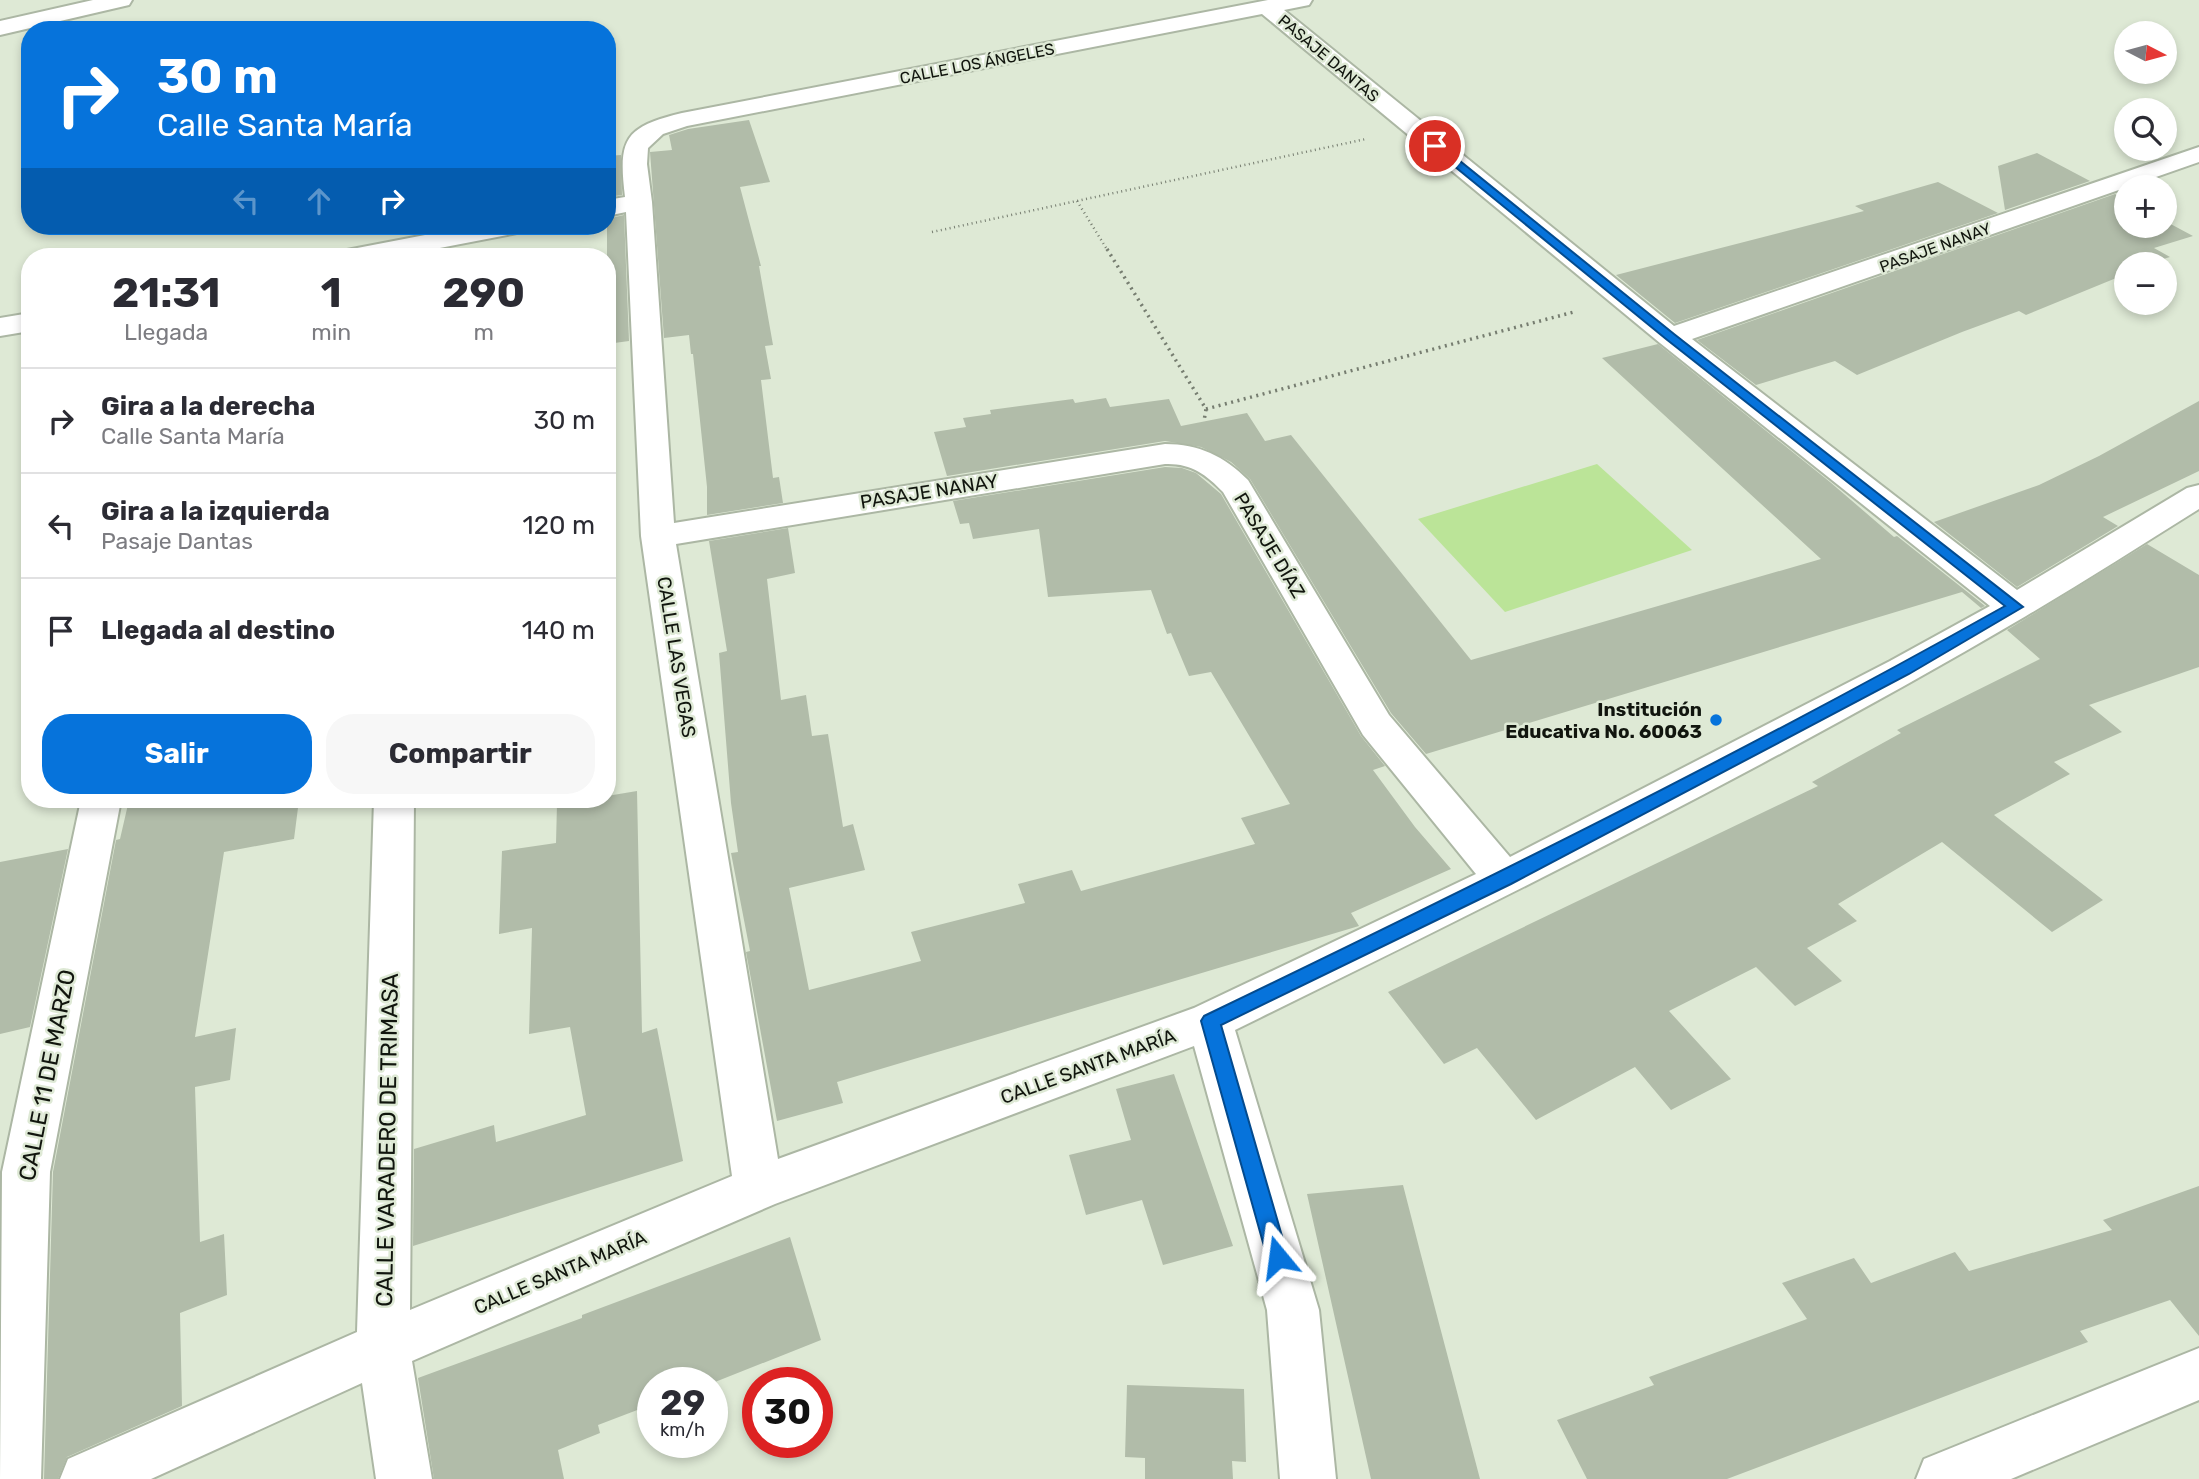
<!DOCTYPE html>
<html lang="es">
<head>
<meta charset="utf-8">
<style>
  :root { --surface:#fff; --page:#f7f7f7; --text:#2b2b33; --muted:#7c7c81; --line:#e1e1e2; --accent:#0673db }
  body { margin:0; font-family:Rubik,sans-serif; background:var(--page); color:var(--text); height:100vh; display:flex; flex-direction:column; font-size:26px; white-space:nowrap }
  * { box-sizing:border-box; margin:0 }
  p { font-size:23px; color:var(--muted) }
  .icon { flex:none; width:38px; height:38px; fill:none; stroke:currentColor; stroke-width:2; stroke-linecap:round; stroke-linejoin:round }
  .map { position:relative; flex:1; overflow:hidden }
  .sheet { position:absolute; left:21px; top:248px; width:595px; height:560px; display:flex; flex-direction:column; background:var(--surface); border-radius:28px; box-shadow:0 4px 10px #0003 }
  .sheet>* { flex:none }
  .guide { position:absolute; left:21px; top:21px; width:595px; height:214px; border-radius:28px; box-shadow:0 4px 10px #0003; background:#0673db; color:#fff; overflow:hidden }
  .needle { width:46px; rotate:96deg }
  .fabs { position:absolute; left:2114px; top:21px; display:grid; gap:14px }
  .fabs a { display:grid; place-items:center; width:63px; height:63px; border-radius:50%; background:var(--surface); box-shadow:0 4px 10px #0003; font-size:35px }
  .speed { position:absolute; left:637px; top:1367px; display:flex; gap:14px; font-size:35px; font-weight:700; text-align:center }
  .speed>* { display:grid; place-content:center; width:91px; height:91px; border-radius:50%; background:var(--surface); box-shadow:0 4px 10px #0003; line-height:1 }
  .speed small { font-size:18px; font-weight:400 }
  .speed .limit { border:10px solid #d22; background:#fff; color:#111 }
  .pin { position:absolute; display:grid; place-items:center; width:60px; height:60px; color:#fff; margin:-30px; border:4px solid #fff; border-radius:50%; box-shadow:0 2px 7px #0007 }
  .me { position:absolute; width:77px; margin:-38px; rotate:344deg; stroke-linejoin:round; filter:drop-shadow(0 0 5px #0008) }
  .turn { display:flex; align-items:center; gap:24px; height:147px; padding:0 21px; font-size:32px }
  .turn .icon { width:91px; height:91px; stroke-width:2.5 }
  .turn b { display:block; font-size:49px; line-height:60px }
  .lanes { display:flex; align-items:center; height:66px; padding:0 21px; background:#0003; justify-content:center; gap:35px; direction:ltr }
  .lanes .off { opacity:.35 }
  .eta { display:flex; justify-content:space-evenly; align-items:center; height:119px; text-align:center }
  .eta b { font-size:42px; font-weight:700; line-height:49px }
  .action { display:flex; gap:14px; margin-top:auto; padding:14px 21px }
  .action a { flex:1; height:80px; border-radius:28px; background:var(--accent); color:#fff; font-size:28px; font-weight:700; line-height:80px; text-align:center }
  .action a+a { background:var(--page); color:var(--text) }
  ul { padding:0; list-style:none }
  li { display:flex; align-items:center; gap:21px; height:105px; padding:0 21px; border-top:2px solid var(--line) }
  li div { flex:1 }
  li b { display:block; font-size:26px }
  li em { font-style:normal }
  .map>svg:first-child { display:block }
</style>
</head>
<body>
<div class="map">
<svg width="2199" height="1479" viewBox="0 0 2199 1479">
  <rect width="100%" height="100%" fill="#dee9d5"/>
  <polygon fill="#bbe498" points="1597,464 1692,550 1505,612 1418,519"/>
  <g fill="#b1bca9">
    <polygon points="749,120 770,182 740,187 761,266 759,266 773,345 765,346 771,379 761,380 773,478 779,477 783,503 707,515 707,487 693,354 691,354 689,335 664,338 650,152 672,150 669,135 688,129"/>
    <polygon points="2037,153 2090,181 2005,210 1998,166"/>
    <polygon points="621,155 622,195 607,197 607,156"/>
    <polygon points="1938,182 1998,213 1675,323 1616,275 1864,211 1855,206"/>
    <polygon points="2115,194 2126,200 2126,226 2165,226 2165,221 2193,236 2154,248 2170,257 2147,264 2126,264 2126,274 2026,315 2019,311 1962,332 1857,375 1835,361 1756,385 1697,340"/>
    <polygon points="624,215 629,341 607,344 607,219"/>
    <polygon points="1658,344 1830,482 1894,537 1897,536 1985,606 1981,608 1962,592 1426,754 1391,713 1250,479 1231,462 1201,447 1165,441 947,476 934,432 966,427 963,418 991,414 990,410 1073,399 1075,403 1106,398 1110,407 1169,399 1181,426 1247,413 1265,441 1291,435 1471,660 1821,559 1602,358"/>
    <polygon points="2199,401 2199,471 2103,517 2118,526 2017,587 1934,522 2039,485 2099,456"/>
    <polygon points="1165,467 1182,468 1196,473 1221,494 1361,736 1385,766 1373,770 1415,827 1451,869 1351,913 1359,926 837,1082 843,1103 777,1121 746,952 750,951 731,853 738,852 731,803 719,653 727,651 709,541 788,528 795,573 767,579 781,700 806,695 812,736 828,734 843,827 853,824 865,870 789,888 809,990 921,961 911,932 1025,903 1018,884 1072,870 1081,891 1255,844 1241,818 1290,804 1211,672 1189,676 1171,633 1167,634 1151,590 1048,597 1039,529 973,539 969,523 960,524 953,501"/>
    <polygon points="2147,544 2199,575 2199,667 2089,705 2122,732 2054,762 2070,774 1994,815 2103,900 2052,932 1942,842 1838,904 1857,921 1807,948 1842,981 1795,1006 1756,967 1669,1011 1731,1079 1671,1110 1635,1067 1536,1120 1477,1048 1444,1064 1388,992 1818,786 1812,782 1901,733 1897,730 2040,659 2007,630"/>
    <polygon points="637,791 642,1033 657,1028 683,1161 413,1246 414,1149 494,1125 496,1142 586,1115 570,1027 529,1034 532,928 499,934 502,851 556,843 557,804 607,800 607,796"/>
    <polygon points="129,800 299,800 294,839 224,852 195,1037 236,1028 230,1080 195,1087 200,1242 224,1234 227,1295 180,1313 182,1406 67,1457 58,1479 44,1479 53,1172 116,840 120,839"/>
    <polygon points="68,849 30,1027 0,1034 0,862"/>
    <polygon points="1174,1074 1233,1246 1163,1265 1142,1200 1086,1215 1069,1155 1131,1140 1116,1089"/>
    <polygon points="1403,1185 1421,1255 1480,1479 1371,1479 1307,1194"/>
    <polygon points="2199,1186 2199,1336 2170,1300 2080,1331 2088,1342 1727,1479 1587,1479 1557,1420 1654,1385 1649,1377 1807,1319 1782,1283 1854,1258 1871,1283 1955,1252 1969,1271 2112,1230 2103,1220"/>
    <polygon points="790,1237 821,1340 715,1382 653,1382 653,1404 598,1425 600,1433 558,1450 564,1479 434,1479 418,1378 582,1318 582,1315"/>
    <polygon points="1127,1385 1244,1389 1246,1462 1232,1461 1233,1479 1145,1479 1145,1458 1125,1457"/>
  </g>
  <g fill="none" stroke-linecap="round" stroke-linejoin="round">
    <defs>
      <g id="street">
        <polygon points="93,0 132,0 129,5 0,35 0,21"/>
        <path d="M 1268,0 L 1312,0 L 1309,5 L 1284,10 L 1674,326 L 2199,147 L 2199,162 L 1692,339 L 2017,590 L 2187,488 L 2199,485 L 2199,509 C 2141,545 2084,582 2026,616 C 1769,767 1502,899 1235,1030 L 1319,1310 L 1336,1479 L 1280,1479 L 1267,1310 L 1194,1046 L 775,1204 L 412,1361 L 432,1479 L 376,1479 L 362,1383 L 151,1479 L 60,1479 L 68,1459 L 357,1332 L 374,800 L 414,800 L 410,1310 L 732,1176 L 641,536 L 626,212 L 607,216 L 607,200 L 625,197 C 618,139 624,127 682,113 ZM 1262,14 L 1660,343 L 1990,606 L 1890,661 L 1510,857 L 1389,715 L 1248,480 C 1224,456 1199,444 1165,444 L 674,523 L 652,202 L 647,164 L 648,148 L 663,134 L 687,126 ZM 1165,464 C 1190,463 1206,474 1223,492 L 1363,735 L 1476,874 L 1194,1008 L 778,1159 L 676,544 Z"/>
        <polygon points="472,226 525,226 521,232 512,234 393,257 338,257 342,251 352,249"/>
        <polygon points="30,313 30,331 0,336 0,318"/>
        <polygon points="81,800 121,800 50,1172 41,1479 0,1479 2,1172"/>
        <polygon points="2199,1348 2199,1400 2011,1479 1916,1479 1924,1459"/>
      </g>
    </defs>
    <use href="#street" stroke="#acb7a4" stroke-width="4"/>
    <g stroke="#767d70" stroke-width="2.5" stroke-dasharray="1 3.5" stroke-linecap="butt">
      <polyline points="1077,201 1108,251"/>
      <polyline points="932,232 1366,139"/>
    </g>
    <g stroke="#767d70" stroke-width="3.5" stroke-dasharray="2 4.5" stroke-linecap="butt">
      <polyline points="1107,249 1206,409 1204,421"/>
      <polyline points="1206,409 1574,312"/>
    </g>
    <use href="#street" fill="#fff" fill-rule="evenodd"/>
  </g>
  <path fill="#0673db" stroke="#044b8e" stroke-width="2" d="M 1432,144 L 1439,144 L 1674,334 L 2023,607 L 1909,674 L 1511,884 L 1221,1025 L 1288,1257 L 1285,1264 L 1278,1267 L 1270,1264 L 1267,1257 L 1201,1021 L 1204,1016 C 1474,886 1743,753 2005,606 L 1666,339 L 1432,148 Z"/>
  <circle fill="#0673db" stroke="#dee9d5" stroke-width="2.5" cx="1716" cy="720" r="7"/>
  <g text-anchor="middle" stroke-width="5" stroke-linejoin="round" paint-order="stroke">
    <g font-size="16" fill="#11150e" stroke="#dee9d5">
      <text transform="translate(1329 58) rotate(40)" y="6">PASAJE DANTAS</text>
      <text transform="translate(977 63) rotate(-11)" y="6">CALLE LOS ÁNGELES</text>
      <text transform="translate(1935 247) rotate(-20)" y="6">PASAJE NANAY</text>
    </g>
    <g font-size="19" fill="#11150e" stroke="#dee9d5">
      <text transform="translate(929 491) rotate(-9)" y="7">PASAJE NANAY</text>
      <text transform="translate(1270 545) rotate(59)" y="7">PASAJE DÍAZ</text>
      <text transform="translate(677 657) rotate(81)" y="7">CALLE LAS VEGAS</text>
      <text transform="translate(1088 1066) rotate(-20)" y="7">CALLE SANTA MARÍA</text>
      <text transform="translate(560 1272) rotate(-23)" y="7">CALLE SANTA MARÍA</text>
    </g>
    <g font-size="19" font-weight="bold" fill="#11150e" stroke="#dee9d5" text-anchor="end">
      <text x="1702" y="716">Institución<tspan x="1702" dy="22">Educativa No. 60063</tspan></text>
    </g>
    <g font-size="23" fill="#11150e" stroke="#dee9d5">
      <text transform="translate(47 1075) rotate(-79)" y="8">CALLE 11 DE MARZO</text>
      <text transform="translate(387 1140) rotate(-89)" y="8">CALLE VARADERO DE TRIMASA</text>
    </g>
  </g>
</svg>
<div class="fabs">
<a><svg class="needle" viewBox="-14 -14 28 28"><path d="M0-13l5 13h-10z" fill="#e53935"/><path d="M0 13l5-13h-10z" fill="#7c7c81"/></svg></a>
<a><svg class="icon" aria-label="search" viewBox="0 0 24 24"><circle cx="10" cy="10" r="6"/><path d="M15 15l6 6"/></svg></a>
<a>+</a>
<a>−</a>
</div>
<div class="speed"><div>29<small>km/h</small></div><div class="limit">30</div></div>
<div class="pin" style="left:1435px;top:146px;background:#d93025"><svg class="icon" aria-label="arrive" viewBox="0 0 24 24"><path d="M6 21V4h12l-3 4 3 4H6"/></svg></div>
<svg class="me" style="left:1278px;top:1257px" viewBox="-20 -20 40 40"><path d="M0-17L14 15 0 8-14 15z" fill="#0673db" stroke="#fff" stroke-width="4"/></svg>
<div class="guide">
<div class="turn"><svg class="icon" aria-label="right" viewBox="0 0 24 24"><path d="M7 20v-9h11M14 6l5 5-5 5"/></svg><div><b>30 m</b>Calle Santa María</div></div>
<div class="lanes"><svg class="icon off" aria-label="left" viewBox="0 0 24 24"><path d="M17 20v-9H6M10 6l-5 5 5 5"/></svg><svg class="icon off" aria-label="ahead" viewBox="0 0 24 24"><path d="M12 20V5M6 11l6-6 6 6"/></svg><svg class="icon" aria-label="right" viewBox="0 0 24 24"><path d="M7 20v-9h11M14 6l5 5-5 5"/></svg></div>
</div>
<section class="sheet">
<div class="eta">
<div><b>21:31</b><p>Llegada</p></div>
<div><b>1</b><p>min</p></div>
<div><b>290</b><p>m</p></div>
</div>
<ul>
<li><svg class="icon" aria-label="right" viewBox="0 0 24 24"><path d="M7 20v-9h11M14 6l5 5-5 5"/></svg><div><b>Gira a la derecha</b><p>Calle Santa María</p></div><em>30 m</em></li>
<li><svg class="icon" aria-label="left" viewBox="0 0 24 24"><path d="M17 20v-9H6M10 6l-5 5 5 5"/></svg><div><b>Gira a la izquierda</b><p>Pasaje Dantas</p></div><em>120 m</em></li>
<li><svg class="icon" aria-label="arrive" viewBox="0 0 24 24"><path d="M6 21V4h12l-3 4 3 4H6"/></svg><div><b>Llegada al destino</b></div><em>140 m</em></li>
</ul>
<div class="action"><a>Salir</a><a>Compartir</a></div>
</section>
</div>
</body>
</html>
